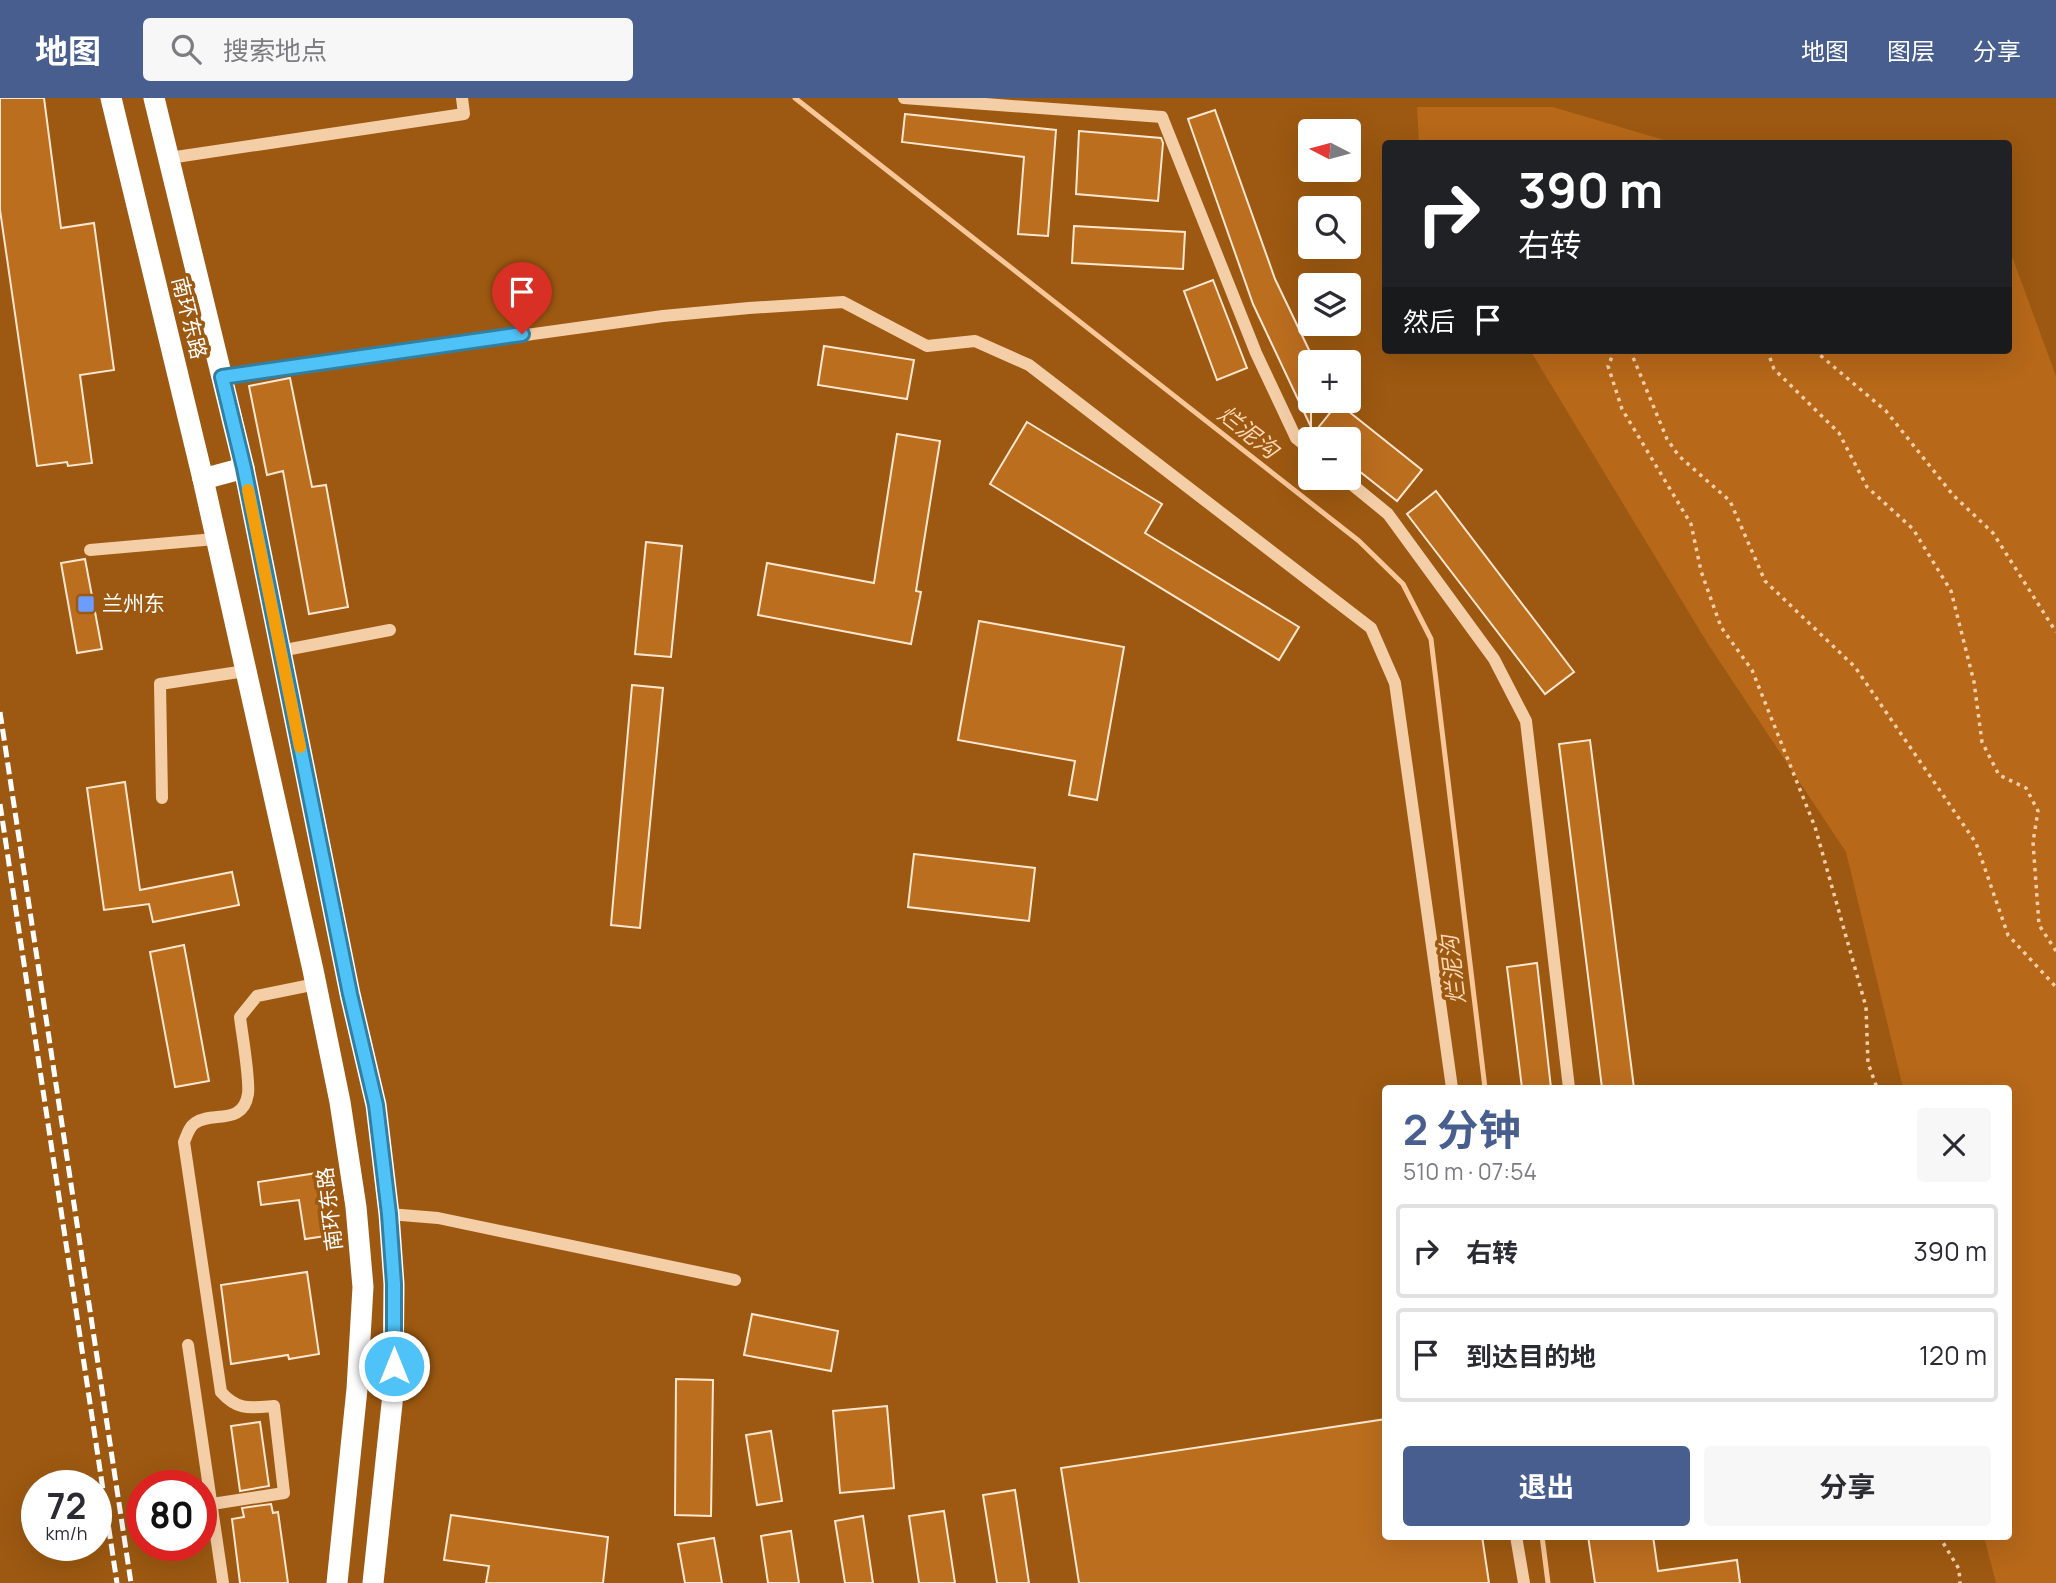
<!DOCTYPE html>
<html lang="zh">
<head>
<meta charset="utf-8">
<style>
  :root { --surface:#fff; --page:#f7f7f7; --text:#2b2b33; --muted:#7c7c81; --line:#e1e1e2; --accent:#485e8f }
  body { margin:0; font-family:Manrope,"Noto Sans SC",sans-serif; background:var(--page); color:var(--text); height:100vh; display:flex; flex-direction:column; font-size:26px; white-space:nowrap }
  * { box-sizing:border-box; margin:0 }
  p { font-size:23px; color:var(--muted) }
  .icon { flex:none; width:38px; height:38px; fill:none; stroke:currentColor; stroke-width:2; stroke-linecap:round; stroke-linejoin:round }
  .map { position:relative; flex:1; overflow:hidden }
  .details { position:absolute; left:1382px; top:987px; width:630px; height:455px; display:flex; flex-direction:column; background:var(--surface); border-radius:7px; box-shadow:0 7px 28px #0002 }
  .details>* { flex:none }
  .hud { position:absolute; left:1382px; top:42px; width:630px; height:214px; border-radius:7px; box-shadow:0 7px 28px #0002; background:#202124; color:#fff; overflow:hidden }
  .needle { width:46px; rotate:276deg }
  .controls { position:absolute; left:1298px; top:21px; display:grid; gap:14px }
  .controls a { display:grid; place-items:center; width:63px; height:63px; border-radius:7px; background:var(--surface); box-shadow:0 7px 28px #0002; font-size:35px }
  .speed { position:absolute; left:21px; top:1372px; display:flex; gap:14px; font-size:35px; font-weight:700; text-align:center }
  .speed>* { display:grid; place-content:center; width:91px; height:91px; border-radius:50%; background:var(--surface); box-shadow:0 7px 28px #0002; line-height:1 }
  .speed small { font-size:18px; font-weight:400 }
  .speed .limit { border:10px solid #d22; background:#fff; color:#111 }
  .pin { position:absolute; display:grid; place-items:center; width:60px; height:60px; color:#fff; margin:-72px -30px; border-radius:50% 50% 50% 0; rotate:-45deg; box-shadow:0 0 7px #0007 }
  .pin .icon { rotate:45deg }
  .me { position:absolute; width:77px; margin:-38px; rotate:0deg; stroke-linejoin:round; filter:drop-shadow(0 0 5px #0008) }
  .turn { display:flex; align-items:center; gap:24px; height:147px; padding:0 21px; font-size:32px }
  .turn .icon { width:91px; height:91px; stroke-width:2.5 }
  .turn b { display:block; font-size:49px; line-height:60px }
  .then { display:flex; align-items:center; height:66px; padding:0 21px; background:#0003; gap:14px; font-size:26px }
  .round { display:grid; place-items:center; flex:none; width:74px; height:74px; border-radius:7px; background:var(--page) }
  .headline { display:flex; align-items:center; justify-content:space-between; height:119px; padding:0 21px }
  h1 { font-size:42px; font-weight:700; line-height:52px; color:var(--accent) }
  .cta { display:flex; gap:14px; margin-top:auto; padding:14px 21px }
  .cta a { flex:1; height:80px; border-radius:7px; background:var(--accent); color:#fff; font-size:28px; font-weight:700; line-height:80px; text-align:center }
  .cta a+a { background:var(--page); color:var(--text) }
  ul { padding:0; list-style:none }
  li { display:flex; align-items:center; gap:21px; height:94px; margin:0 14px 10px; padding:0 7px; border:4px solid var(--line); border-radius:7px }
  li div { flex:1 }
  li b { display:block; font-size:26px }
  li em { font-style:normal }
  header { display:flex; align-items:center; gap:42px; box-sizing:border-box; height:98px; padding:0 35px; background:var(--accent); color:#fff }
  header strong { font-size:33px }
  nav { display:flex; gap:38px; margin-inline-start:auto; font-size:24px }
  .search { width:490px; height:63px; background:var(--page); display:flex; align-items:center; gap:18px; box-sizing:border-box; padding:0 24px; border-radius:7px; color:var(--muted); font-size:26px }
  .map>svg:first-child { display:block }
</style>
</head>
<body>
<header>
<strong>地图</strong>
<div class="search"><svg class="icon" aria-label="search" viewBox="0 0 24 24"><circle cx="10" cy="10" r="6"/><path d="M15 15l6 6"/></svg>搜索地点</div>
<nav><a>地图</a><a>图层</a><a>分享</a></nav>
</header>
<div class="map">
<svg width="2056" height="1485" viewBox="0 0 2056 1485">
  <rect width="100%" height="100%" fill="#9d5911"/>
  <g fill="#b76819">
    <polygon points="1417,9 1553,9 1674,45 1419,45"/>
    <polygon points="2009,159 2013,161 2056,278 2056,1485 1996,1485 1984,1439 2009,1438 2009,990 1903,990 1846,754 1708,546 1530,252 2009,252"/>
  </g>
  <g fill="none" stroke-linecap="round" stroke-linejoin="round">
    <g stroke="#f8c799" stroke-width="5">
      <polyline points="795,0 1359,443 1403,486 1431,541 1485,990"/>
      <polyline points="1542,1438 1548,1485"/>
    </g>
  </g>
  <g fill="#bc6e1f" stroke="#fee7d0" stroke-width="2">
    <polygon points="0,0 44,0 61,130 94,125 114,272 80,277 92,365 68,368 67,364 37,368 0,112"/>
    <polygon points="1215,12 1275,181 1311,256 1311,329 1253,206 1188,21"/>
    <polygon points="905,16 1056,32 1048,138 1018,136 1024,59 902,44"/>
    <polygon points="1079,33 1161,40 1163,45 1158,103 1076,96"/>
    <polygon points="1074,128 1185,134 1183,171 1072,165"/>
    <polygon points="1213,182 1247,270 1217,282 1184,193"/>
    <polygon points="824,248 914,262 907,301 818,287"/>
    <polygon points="290,280 312,389 326,387 348,509 309,516 283,373 267,377 249,288"/>
    <polygon points="1338,305 1422,372 1397,403 1349,365 1349,341 1310,340"/>
    <polygon points="1027,324 1162,406 1145,435 1299,529 1279,562 990,386"/>
    <polygon points="897,336 940,343 916,493 921,494 911,546 758,517 767,465 874,485"/>
    <polygon points="1436,393 1574,574 1545,596 1407,416"/>
    <polygon points="646,444 682,448 671,559 635,556"/>
    <polygon points="85,461 102,551 77,555 61,465"/>
    <polygon points="979,523 1124,549 1097,702 1069,697 1075,663 958,642"/>
    <polygon points="632,587 663,590 640,830 611,827"/>
    <polygon points="1590,642 1616,849 1634,990 1602,990 1559,646"/>
    <polygon points="125,684 140,792 232,774 239,807 153,824 149,806 104,812 87,690"/>
    <polygon points="914,756 1035,770 1029,823 908,809"/>
    <polygon points="184,847 209,983 175,989 150,854"/>
    <polygon points="1537,865 1551,990 1522,990 1507,869"/>
    <polygon points="317,1075 326,1138 305,1141 299,1102 261,1107 258,1084"/>
    <polygon points="307,1174 319,1256 289,1261 288,1257 231,1266 221,1187"/>
    <polygon points="752,1216 838,1233 831,1273 744,1257"/>
    <polygon points="676,1281 713,1282 711,1418 675,1417"/>
    <polygon points="887,1308 894,1390 840,1395 833,1313"/>
    <polygon points="1386,1321 1386,1438 1482,1438 1489,1485 1079,1485 1061,1370"/>
    <polygon points="260,1324 269,1388 240,1393 231,1328"/>
    <polygon points="771,1333 782,1403 757,1407 746,1337"/>
    <polygon points="1015,1392 1029,1485 997,1485 983,1397"/>
    <polygon points="271,1406 273,1415 278,1414 288,1485 240,1485 232,1421 244,1419 242,1410"/>
    <polygon points="944,1413 955,1485 919,1485 909,1418"/>
    <polygon points="451,1417 608,1439 603,1485 486,1485 489,1468 444,1462"/>
    <polygon points="863,1418 873,1485 845,1485 835,1423"/>
    <polygon points="791,1433 799,1485 768,1485 761,1438"/>
    <polygon points="1588,1438 1653,1438 1658,1473 1737,1462 1740,1485 1595,1485"/>
    <polygon points="714,1440 722,1485 685,1485 678,1446"/>
  </g>
  <g fill="none" stroke-linecap="round" stroke-linejoin="round">
    <g stroke="#f4cea7" stroke-width="3.5" stroke-dasharray="3.5 5" stroke-linecap="butt">
      <polyline points="1615,252 1608,268 1622,311 1691,426 1701,473 1721,529 1752,572 1815,729 1866,909 1868,965 1877,990"/>
      <polyline points="1630,252 1667,341 1679,358 1730,403 1765,483 1855,569 1976,745 2008,837 2056,889"/>
      <polyline points="1767,252 1774,271 1839,335 1867,389 1913,431 1951,493 1974,584 1982,644 1999,677 2026,690 2038,713 2033,744 2039,827 2056,853"/>
      <polyline points="1814,252 1886,313 1953,397 1993,435 2056,534"/>
      <polyline points="1939,1438 1959,1471 1960,1485"/>
    </g>
    <g stroke="#f4cea7" stroke-width="12">
      <polyline points="904,0 1162,19 1256,255 1296,340 1311,352"/>
      <polyline points="169,60 464,16 462,0"/>
      <polyline points="222,279 663,218 749,210 843,204 927,248 975,243 1029,267 1371,530 1395,585 1452,990"/>
      <polyline points="1344,380 1388,416 1494,561 1526,623 1569,990"/>
      <polyline points="90,452 215,441"/>
      <polyline points="280,553 390,532"/>
      <polyline points="162,700 160,586 245,573"/>
      <polyline points="389,1116 438,1120 735,1182"/>
      <polyline points="188,1247 223,1485"/>
      <path d="M 212,1406 L 284,1395 L 274,1308 C 250,1310 238,1313 221,1294 L 184,1044 C 187,1037 189,1029 195,1025 C 212,1013 243,1028 248,996 C 250,981 242,936 240,919 L 257,898 L 316,886"/>
      <polyline points="1516,1438 1524,1485"/>
    </g>
    <g stroke="#fff" stroke-width="21">
      <polyline points="111,0 203,381 313,872 340,1004 356,1109 363,1189 357,1291 337,1485"/>
      <polyline points="154,0 244,370 350,896 376,1007 389,1116 394,1186 393,1296 373,1485"/>
      <polyline points="203,381 244,370"/>
    </g>
    <g stroke="#fff" stroke-width="5" stroke-dasharray="12 5" stroke-linecap="butt">
      <polyline points="0,614 131,1485"/>
      <polyline points="0,706 117,1485"/>
    </g>
  </g>
  <g fill="none" stroke-linecap="round" stroke-linejoin="round">
    <defs>
      <polyline id="route" points="394,1268 394,1186 389,1116 376,1007 350,896 244,370 222,279 522,236"/>
    </defs>
    <use href="#route" stroke="#337fa1" stroke-width="18"/>
    <use href="#route" stroke="#4fc3f7" stroke-width="12"/>
    <polyline stroke="#f59e0b" stroke-width="12" points="248,392 300,649"/>
  </g>
  <rect fill="#6b9dff" stroke="#9d5911" stroke-width="2.5" x="77" y="497" width="18" height="18" rx="3.5"/>
  <g text-anchor="middle" stroke-width="7" stroke-linejoin="round" paint-order="stroke">
    <g font-size="21" fill="#fff" stroke="#9d5911">
      <text transform="translate(189 220) rotate(76)" y="7">南环东路</text>
      <text transform="translate(330 1111) rotate(-97)" y="7">南环东路</text>
    </g>
    <g font-size="21" fill="#fff" stroke="#9d5911" text-anchor="start">
      <text x="102" y="513">兰州东</text>
    </g>
    <g font-size="23" font-style="italic" fill="#fbd7b4" stroke="#9d5911">
      <text transform="translate(1248 334) rotate(38)" y="8">烂泥沟</text>
      <text transform="translate(1453 872) rotate(-97)" y="8">烂泥沟</text>
    </g>
  </g>
</svg>
<div class="controls">
<a><svg class="needle" viewBox="-14 -14 28 28"><path d="M0-13l5 13h-10z" fill="#e53935"/><path d="M0 13l5-13h-10z" fill="#7c7c81"/></svg></a>
<a><svg class="icon" aria-label="search" viewBox="0 0 24 24"><circle cx="10" cy="10" r="6"/><path d="M15 15l6 6"/></svg></a>
<a><svg class="icon" aria-label="layers" viewBox="0 0 24 24"><path d="M12 4l9 5-9 5-9-5zM3 14l9 5 9-5"/></svg></a>
<a>+</a>
<a>−</a>
</div>
<div class="speed"><div>72<small>km/h</small></div><div class="limit">80</div></div>
<div class="pin" style="left:522px;top:236px;background:#d93025"><svg class="icon" aria-label="arrive" viewBox="0 0 24 24"><path d="M6 21V4h12l-3 4 3 4H6"/></svg></div>
<svg class="me" style="left:394px;top:1268px" viewBox="-20 -20 40 40"><circle r="17" fill="#4fc3f7" stroke="#fff" stroke-width="3"/><path d="M0-11L8 9 0 5-8 9z" fill="#fff"/></svg>
<div class="hud">
<div class="turn"><svg class="icon" aria-label="right" viewBox="0 0 24 24"><path d="M7 20v-9h11M14 6l5 5-5 5"/></svg><div><b>390 m</b>右转</div></div>
<div class="then">然后<svg class="icon" aria-label="arrive" viewBox="0 0 24 24"><path d="M6 21V4h12l-3 4 3 4H6"/></svg></div>
</div>
<section class="details">
<div class="headline"><div><h1>2 分钟</h1><p>510 m · 07:54</p></div><a class="round"><svg class="icon" aria-label="close" viewBox="0 0 24 24"><path d="M6 6l12 12M18 6L6 18"/></svg></a></div>
<ul>
<li><svg class="icon" aria-label="right" viewBox="0 0 24 24"><path d="M7 20v-9h11M14 6l5 5-5 5"/></svg><div><b>右转</b></div><em>390 m</em></li>
<li><svg class="icon" aria-label="arrive" viewBox="0 0 24 24"><path d="M6 21V4h12l-3 4 3 4H6"/></svg><div><b>到达目的地</b></div><em>120 m</em></li>
</ul>
<div class="cta"><a>退出</a><a>分享</a></div>
</section>
</div>
</body>
</html>
